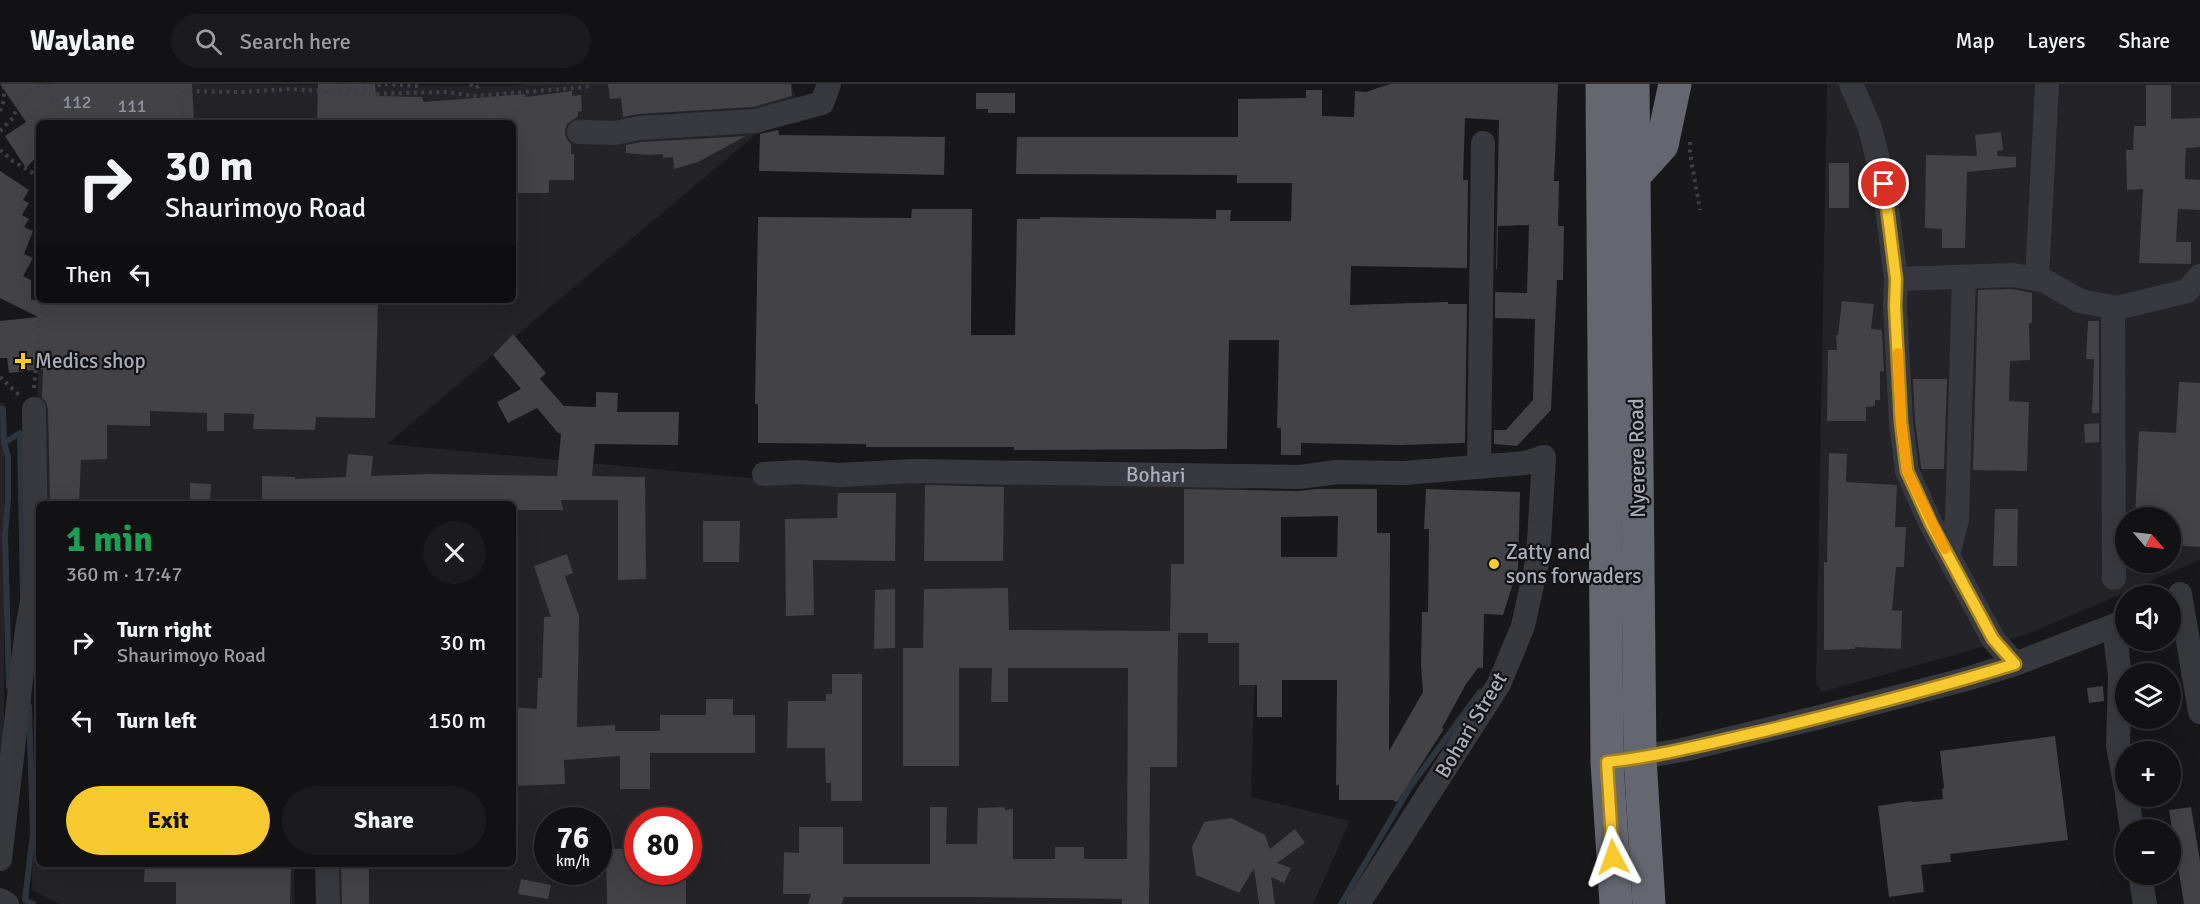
<!DOCTYPE html>
<html lang="en">
<head>
<meta charset="utf-8">
<style>
  :root { --surface:#121114; --page:#1b1a1d; --text:#f1f3f6; --muted:#9c9da0; --line:#313134; --accent:#f9c930 }
  body { margin:0; font-family:Signika,sans-serif; background:var(--page); color:var(--text); height:100vh; display:flex; flex-direction:column; font-size:22px; white-space:nowrap }
  * { box-sizing:border-box; margin:0 }
  p { font-size:20px; color:var(--muted) }
  .icon { flex:none; width:33px; height:33px; fill:none; stroke:currentColor; stroke-width:2; stroke-linecap:round; stroke-linejoin:round }
  .map { position:relative; flex:1; overflow:hidden }
  .drawer { position:absolute; left:36px; top:417px; width:480px; height:366px; display:flex; flex-direction:column; background:var(--surface); border-radius:9px; box-shadow:0 6px 24px #0002,0 0 0 2px var(--line) }
  .drawer>* { flex:none }
  .guide { position:absolute; left:36px; top:36px; width:480px; height:183px; border-radius:9px; box-shadow:0 6px 24px #0002,0 0 0 2px var(--line); background:#121114; color:var(--text); overflow:hidden }
  .needle { width:39px; rotate:118deg }
  .tools { position:absolute; left:2115px; top:423px; display:grid; gap:12px }
  .tools a { display:grid; place-items:center; width:66px; height:66px; border-radius:50%; background:var(--surface); box-shadow:0 6px 24px #0002,0 0 0 2px var(--line); font-size:30px }
  .speed { position:absolute; left:534px; top:723px; display:flex; gap:12px; font-size:30px; font-weight:700; text-align:center }
  .speed>* { display:grid; place-content:center; width:78px; height:78px; border-radius:50%; background:var(--surface); box-shadow:0 6px 24px #0002,0 0 0 2px var(--line); line-height:1 }
  .speed small { font-size:15px; font-weight:400 }
  .speed .limit { border:9px solid #d22; background:#fff; color:#111 }
  .pin { position:absolute; display:grid; place-items:center; width:51px; height:51px; color:#fff; margin:-26px; border:3px solid #fff; border-radius:50%; box-shadow:0 2px 6px #0007 }
  .me { position:absolute; width:66px; margin:-33px; rotate:356deg; stroke-linejoin:round; filter:drop-shadow(0 0 4px #0008) }
  .turn { display:flex; align-items:center; gap:21px; height:126px; padding:0 30px; font-size:27px }
  .turn .icon { width:78px; height:78px; stroke-width:2.5 }
  .turn b { display:block; font-size:42px; line-height:51px }
  .then { display:flex; align-items:center; height:57px; padding:0 30px; background:#0003; gap:12px; font-size:22px }
  .round { display:grid; place-items:center; flex:none; width:63px; height:63px; border-radius:32px; background:var(--page) }
  .headline { display:flex; align-items:center; justify-content:space-between; height:102px; padding:0 30px }
  h1 { font-size:36px; font-weight:700; line-height:45px; color:#1e9e55 }
  .primary-button { display:flex; gap:12px; margin-top:auto; padding:12px 30px }
  .primary-button a { flex:1; height:69px; border-radius:36px; background:var(--accent); color:#111; font-size:24px; font-weight:700; line-height:69px; text-align:center }
  .primary-button a+a { background:var(--page); color:var(--text) }
  ul { padding:0; list-style:none }
  li { display:flex; align-items:center; gap:18px; height:78px; padding:0 30px }
  li div { flex:1 }
  li b { display:block; font-size:22px }
  li em { font-style:normal }
  header { display:flex; align-items:center; gap:36px; box-sizing:border-box; height:84px; padding:0 30px; background:var(--surface); border-bottom:2px solid var(--line) }
  header strong { font-size:28px }
  nav { display:flex; gap:33px; margin-inline-start:auto; font-size:21px }
  .search { width:420px; height:54px; background:var(--page); display:flex; align-items:center; gap:15px; box-sizing:border-box; padding:0 21px; border-radius:33px; color:var(--muted); font-size:22px }
  .map>svg:first-child { display:block }
</style>
</head>
<body>
<header>
<strong>Waylane</strong>
<div class="search"><svg class="icon" aria-label="search" viewBox="0 0 24 24"><circle cx="10" cy="10" r="6"/><path d="M15 15l6 6"/></svg>Search here</div>
<nav><a>Map</a><a>Layers</a><a>Share</a></nav>
</header>
<div class="map">
<svg width="2200" height="820" viewBox="0 0 2200 820">
  <rect width="100%" height="100%" fill="#18171a"/>
  <g fill="#242327" fill-rule="evenodd">
    <path d="M 181,0 L 508,2 L 526,0 L 792,0 L 801,38 L 777,42 L 755,51 L 387,360 L 760,395 L 1247,402 L 1256,546 L 1251,713 L 1350,737 L 1313,820 L 329,820 L 330,780 L 513,780 L 513,420 L 39,420 L 39,780 L 294,780 L 294,820 L 59,820 L 32,806 L 37,445 L 39,81 L 39,216 L 513,216 L 513,39 L 181,39 ZM 548,736 L 598,736 L 598,788 L 548,788 ZM 638,736 L 688,736 L 688,788 L 638,788 Z"/>
    <path d="M 1827,0 L 2200,0 L 2200,476 L 2028,550 L 1822,608 L 1816,600 ZM 2126,434 L 2170,434 L 2170,478 L 2126,478 Z"/>
    <polygon points="4,318 4,781 0,783 0,319"/>
  </g>
  <g fill="none" stroke-linecap="round" stroke-linejoin="round">
    <g stroke="#2d353e" stroke-width="6">
      <polyline points="0,325 3,325 4,359 8,372 8,416 5,451 9,603"/>
      <polyline points="4,359 20,349 23,513"/>
      <polyline points="29,622 33,749 25,816 33,820"/>
      <polyline points="1341,820 1410,703 1480,608"/>
    </g>
  </g>
  <g fill="#424247" fill-rule="evenodd">
    <polygon points="0,0 192,0 194,37 191,39 39,39 39,70 26,84 5,52 26,38"/>
    <polygon points="318,0 375,0 376,12 422,13 424,18 525,10 526,13 572,7 572,12 581,11 582,27 578,28 578,32 567,40 565,47 566,54 571,60 571,70 574,70 574,96 549,96 549,109 513,109 513,39 317,39"/>
    <polygon points="608,0 791,0 792,12 753,23 638,30 623,33 621,14 610,15"/>
    <polygon points="1390,0 1558,0 1554,97 1559,97 1558,142 1564,142 1563,196 1557,196 1551,326 1517,362 1494,360 1494,346 1506,346 1533,316 1535,235 1495,234 1495,208 1527,209 1529,141 1498,142 1497,185 1496,185 1499,36 1465,34 1463,96 1468,96 1467,184 1351,182 1350,221 1448,218 1448,220 1467,220 1465,359 1402,361 1301,359 1301,371 1281,371 1281,344 1277,344 1279,256 1229,256 1227,365 1014,366 1014,363 866,363 866,360 758,359 758,320 755,320 758,133 911,134 912,125 972,125 971,251 1015,251 1017,135 1040,135 1040,133 1216,135 1216,126 1231,126 1230,137 1291,137 1292,99 1237,99 1237,91 1016,90 1017,53 1238,53 1238,15 1306,14 1306,6 1322,6 1322,32 1354,33 1355,7 1366,8"/>
    <polygon points="2146,1 2171,1 2171,35 2200,34 2200,63 2186,64 2185,81 2185,95 2200,96 2200,126 2178,125 2176,158 2191,158 2191,180 2139,179 2143,105 2127,106 2126,66 2133,66 2134,42 2146,42"/>
    <polygon points="976,9 1015,9 1015,29 988,29 988,25 976,25"/>
    <polygon points="778,46 779,51 945,53 944,91 759,87 760,50"/>
    <polygon points="2001,48 2003,66 1997,67 1998,72 2016,73 2016,83 1967,88 1965,164 1942,164 1942,145 1925,144 1926,71 1977,72 1975,51"/>
    <polygon points="746,52 698,78 674,85 673,73 663,74 663,70 649,71 626,69 626,61 641,58"/>
    <rect x="1829" y="79" width="20" height="45"/>
    <polygon points="0,87 29,106 23,116 29,119 22,131 29,135 24,143 33,147 24,170 33,174 23,192 31,196 31,216 378,216 375,334 316,333 315,346 253,345 254,330 224,329 224,347 207,347 207,329 150,327 150,342 107,341 107,375 81,376 79,420 50,420 48,325 46,318 42,314 43,285 9,289 7,274 0,274 0,237 38,233 0,214"/>
    <polygon points="2013,205 2032,209 2032,239 2029,239 2030,276 2010,277 2009,317 2029,318 2027,387 1973,386 1978,206"/>
    <polygon points="1842,217 1874,220 1871,245 1882,246 1884,288 1880,287 1880,316 1875,316 1875,322 1866,323 1866,337 1827,337 1828,266 1837,266 1836,251 1838,251"/>
    <polygon points="2088,237 2099,237 2099,329 2092,329 2094,275 2086,275"/>
    <polygon points="513,250 546,289 540,295 564,322 596,323 596,308 618,309 617,328 679,328 678,361 595,360 592,392 645,393 646,495 618,496 618,416 561,416 563,426 513,426 513,420 262,420 262,392 295,393 295,395 346,393 348,370 373,372 371,392 430,390 557,392 561,350 558,349 537,324 508,339 497,318 521,305 493,271"/>
    <polygon points="1913,295 1947,295 1944,385 1922,385 1921,383 1915,337"/>
    <polygon points="2179,298 2200,299 2200,463 2171,461 2173,434 2135,434 2139,347 2176,349"/>
    <polygon points="2099,339 2099,358 2085,359 2084,340"/>
    <polygon points="1829,369 1847,370 1846,398 1897,401 1895,443 1906,443 1904,483 1896,483 1892,526 1902,527 1901,565 1855,563 1855,565 1824,566 1824,478 1827,478"/>
    <polygon points="190,399 211,400 210,420 190,420"/>
    <polygon points="925,401 1004,403 1003,477 924,477"/>
    <path d="M 1184,405 L 1299,407 L 1315,405 L 1377,405 L 1377,449 L 1390,449 L 1389,667 L 1423,608 L 1421,582 L 1422,528 L 1428,528 L 1429,445 L 1424,445 L 1426,405 L 1520,408 L 1518,484 L 1503,531 L 1484,530 L 1483,584 L 1478,584 L 1466,600 L 1442,644 L 1444,645 L 1397,718 L 1392,716 L 1339,716 L 1339,701 L 1336,701 L 1337,596 L 1282,596 L 1282,633 L 1257,633 L 1257,601 L 1239,601 L 1239,559 L 1208,559 L 1208,549 L 1178,549 L 1177,683 L 1150,683 L 1149,820 L 1122,820 L 1122,815 L 973,813 L 844,813 L 842,820 L 808,820 L 811,810 L 783,810 L 784,768 L 799,769 L 799,743 L 843,743 L 843,780 L 930,780 L 930,723 L 947,723 L 946,760 L 977,760 L 978,724 L 1005,723 L 1005,726 L 1013,725 L 1013,775 L 1055,775 L 1055,763 L 1084,763 L 1084,775 L 1127,775 L 1128,584 L 1008,584 L 1008,618 L 991,618 L 992,584 L 959,584 L 959,682 L 903,682 L 903,564 L 923,564 L 924,505 L 1008,504 L 1009,546 L 1170,547 L 1171,480 L 1184,480 ZM 1338,432 L 1337,473 L 1281,473 L 1281,433 Z"/>
    <polygon points="838,409 896,409 895,477 813,476 814,531 786,532 785,435 837,434"/>
    <polygon points="1995,425 2018,425 2017,482 1993,482"/>
    <polygon points="703,437 740,437 739,478 703,478"/>
    <polygon points="567,470 573,489 565,492 579,532 577,643 615,641 615,647 660,647 660,631 706,631 706,615 733,615 733,631 755,631 755,669 650,669 650,705 620,705 620,672 564,676 565,700 513,702 513,623 537,625 538,594 542,594 544,533 551,533 534,482"/>
    <polygon points="895,505 895,564 874,565 875,506"/>
    <polygon points="832,590 862,590 862,717 831,717 831,699 826,699 825,664 787,664 788,617 826,617 826,610 832,610"/>
    <polygon points="2103,602 2104,617 2089,619 2087,604"/>
    <polygon points="2055,652 2068,756 1950,770 1951,778 1921,781 1924,808 1889,813 1878,722 1911,717 1913,718 1943,715 1942,705 1944,704 1940,667"/>
    <polygon points="2191,723 2200,777 2200,820 2184,820 2169,726"/>
    <polygon points="1231,734 1265,751 1270,765 1295,745 1305,759 1277,779 1291,784 1284,799 1271,793 1275,820 1259,820 1254,784 1239,809 1196,791 1192,763 1204,738"/>
    <polygon points="606,765 638,765 638,788 686,788 686,820 607,820"/>
    <polygon points="145,780 291,780 290,820 176,820 176,798 144,798"/>
    <polygon points="341,780 369,780 369,820 342,820"/>
    <polygon points="521,795 551,801 548,815 518,810"/>
  </g>
  <g fill="none" stroke-linecap="round" stroke-linejoin="round">
    <g stroke="#3e4046" stroke-width="4" stroke-dasharray="3 4.5" stroke-linecap="butt">
      <polyline points="49,0 47,3 51,14 57,13 62,20 57,29 58,39"/>
      <polyline points="343,0 347,5 356,6 384,0 418,2 418,0"/>
      <polyline points="470,0 475,4 482,0"/>
      <polyline points="0,27 4,16 4,0"/>
      <polyline points="183,39 180,14 186,7 240,8 290,5 369,10 447,8 473,12 586,3 592,0"/>
      <polyline points="0,47 13,34 23,9 41,1 47,3"/>
      <polyline points="1690,58 1690,69 1700,126"/>
      <polyline points="0,66 13,77 39,93"/>
      <polyline points="39,126 39,146"/>
      <polyline points="0,293 19,311"/>
      <polyline points="34,304 42,216"/>
    </g>
    <g stroke="#38393f" stroke-width="24">
      <polyline points="1851,0 1870,44 1884,100 1896,195 1895,222 1901,338 1907,387 1931,440 1993,555 2015,580"/>
      <polyline points="579,48 615,49 639,44 755,37 822,19 829,0"/>
      <polyline points="1896,195 2014,191 2045,197 2080,217 2117,224 2187,207 2200,192"/>
      <polyline points="2037,195 2047,0"/>
      <polyline points="2113,224 2114,494"/>
      <polyline points="1479,383 1483,59"/>
      <path id="s1" d="M 764,390 L 800,388 L 839,391 L 913,387 L 1299,393 L 1337,388 L 1404,389 L 1525,379 L 1544,373 L 1538,474 L 1523,542 L 1499,600 L 1358,820"/>
      <polyline points="1948,471 1957,436 1964,193"/>
      <polyline points="2180,510 2200,628"/>
      <polyline points="2114,542 2120,592 2118,662 2126,704"/>
      <polyline points="1624,676 1682,666 1816,634 1963,596 2015,580 2126,537"/>
      <polyline points="2127,712 2132,746"/>
      <polyline points="0,775 27,545 34,506 36,472 34,325"/>
      <polyline points="327,780 328,820"/>
      <polyline points="2140,790 2145,820"/>
      <polyline points="0,816 7,820"/>
    </g>
    <g stroke="#646670" stroke-width="33">
      <polyline points="1602,0 1607,678 1616,820"/>
      <polyline points="1633,0 1640,674 1649,820"/>
      <polyline points="1634,92 1662,61 1675,0"/>
    </g>
  </g>
  <g fill="none" stroke-linecap="round" stroke-linejoin="round">
    <defs>
      <path id="route" d="M 1613,773 L 1607,678 C 1661,672 1715,658 1768,646 C 1851,626 1934,605 2015,580 L 1993,555 L 1931,440 L 1907,387 L 1901,338 L 1895,222 L 1896,195 L 1884,100"/>
    </defs>
    <use href="#route" stroke="#a2831f" stroke-width="15"/>
    <use href="#route" stroke="#f9c930" stroke-width="10"/>
    <polyline stroke="#f59e0b" stroke-width="10" points="1898,269 1901,338 1907,387 1945,465"/>
  </g>
  <g fill="#f9c930" stroke="#131215" stroke-width="2">
    <path d="M20 268h6v6h6v6h-6v6h-6v-6h-6v-6h6z"/>
    <circle cx="1494" cy="480" r="6"/>
  </g>
  <g text-anchor="middle" stroke-width="4.5" stroke-linejoin="round" paint-order="stroke">
    <g font-size="18" fill="#8f929d">
      <text x="77" y="24">112</text>
      <text x="132" y="28">111</text>
    </g>
    <g font-size="21" fill="#a9adba" stroke="#131215" text-anchor="start">
      <text x="35" y="284">Medics shop</text>
      <text x="1506" y="475">Zatty and<tspan x="1506" dy="24">sons forwaders</tspan></text>
    </g>
    <g font-size="21" fill="#a9adba" stroke="#131215">
      <text transform="translate(1637 374) rotate(-91)" y="7">Nyerere Road</text>
      <text dy="7" stroke="none"><textPath href="#s1" startOffset="392">Bohari</textPath></text>
      <text transform="translate(1471 641) rotate(-59)" y="7">Bohari Street</text>
    </g>
  </g>
</svg>
<div class="tools">
<a><svg class="needle" viewBox="-14 -14 28 28"><path d="M0-13l5 13h-10z" fill="#e53935"/><path d="M0 13l5-13h-10z" fill="#9c9da0"/></svg></a>
<a><svg class="icon" aria-label="sound" viewBox="0 0 24 24"><path d="M4 9h4l5-4v14l-5-4H4zM17 9q2 3 0 6"/></svg></a>
<a><svg class="icon" aria-label="layers" viewBox="0 0 24 24"><path d="M12 4l9 5-9 5-9-5zM3 14l9 5 9-5"/></svg></a>
<a>+</a>
<a>−</a>
</div>
<div class="speed"><div>76<small>km/h</small></div><div class="limit">80</div></div>
<div class="pin" style="left:1884px;top:100px;background:#d93025"><svg class="icon" aria-label="arrive" viewBox="0 0 24 24"><path d="M6 21V4h12l-3 4 3 4H6"/></svg></div>
<svg class="me" style="left:1613px;top:773px" viewBox="-20 -20 40 40"><path d="M0-17L14 15 0 8-14 15z" fill="#f9c930" stroke="#fff" stroke-width="4"/></svg>
<div class="guide">
<div class="turn"><svg class="icon" aria-label="right" viewBox="0 0 24 24"><path d="M7 20v-9h11M14 6l5 5-5 5"/></svg><div><b>30 m</b>Shaurimoyo Road</div></div>
<div class="then">Then<svg class="icon" aria-label="left" viewBox="0 0 24 24"><path d="M17 20v-9H6M10 6l-5 5 5 5"/></svg></div>
</div>
<section class="drawer">
<div class="headline"><div><h1>1 min</h1><p>360 m · 17:47</p></div><a class="round"><svg class="icon" aria-label="close" viewBox="0 0 24 24"><path d="M6 6l12 12M18 6L6 18"/></svg></a></div>
<ul>
<li><svg class="icon" aria-label="right" viewBox="0 0 24 24"><path d="M7 20v-9h11M14 6l5 5-5 5"/></svg><div><b>Turn right</b><p>Shaurimoyo Road</p></div><em>30 m</em></li>
<li><svg class="icon" aria-label="left" viewBox="0 0 24 24"><path d="M17 20v-9H6M10 6l-5 5 5 5"/></svg><div><b>Turn left</b></div><em>150 m</em></li>
</ul>
<div class="primary-button"><a>Exit</a><a>Share</a></div>
</section>
</div>
</body>
</html>
